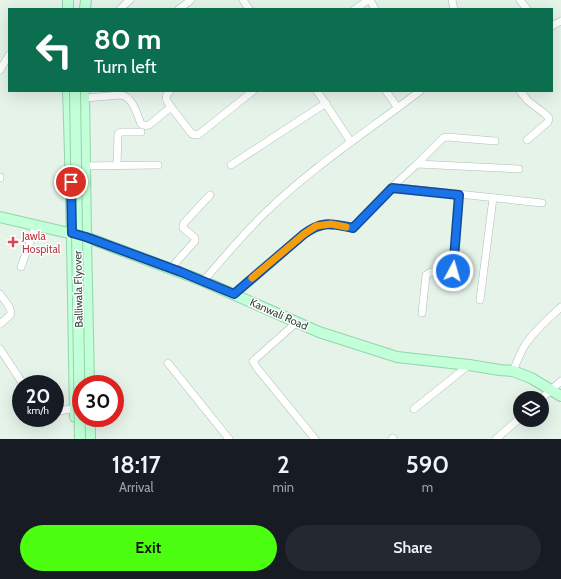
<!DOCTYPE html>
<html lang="en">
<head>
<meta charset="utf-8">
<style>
  :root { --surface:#171b24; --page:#242831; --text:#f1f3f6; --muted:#9ea1a6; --accent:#4cff10 }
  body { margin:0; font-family:Cabin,sans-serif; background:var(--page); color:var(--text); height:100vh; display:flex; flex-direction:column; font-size:15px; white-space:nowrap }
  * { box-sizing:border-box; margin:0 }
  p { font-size:13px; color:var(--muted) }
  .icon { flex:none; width:22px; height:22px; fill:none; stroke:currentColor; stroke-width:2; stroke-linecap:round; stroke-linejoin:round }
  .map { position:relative; height:439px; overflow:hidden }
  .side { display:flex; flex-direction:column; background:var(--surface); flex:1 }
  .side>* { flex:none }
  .top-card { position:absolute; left:8px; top:8px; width:545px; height:84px; border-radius:0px; box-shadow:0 4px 16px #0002; background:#0b6e4f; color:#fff; overflow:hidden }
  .tools { position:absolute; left:513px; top:391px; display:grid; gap:8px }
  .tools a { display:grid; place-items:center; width:36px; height:36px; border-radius:50%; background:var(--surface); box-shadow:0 4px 16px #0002; font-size:20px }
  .speed { position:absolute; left:12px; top:375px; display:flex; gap:8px; font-size:20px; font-weight:700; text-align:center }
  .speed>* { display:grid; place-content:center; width:52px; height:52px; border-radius:50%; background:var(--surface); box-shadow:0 4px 16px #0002; line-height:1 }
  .speed small { font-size:10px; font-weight:400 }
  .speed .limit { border:6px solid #d22; background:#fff; color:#111 }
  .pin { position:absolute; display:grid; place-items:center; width:34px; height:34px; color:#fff; margin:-17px; border:2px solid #fff; border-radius:50%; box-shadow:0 1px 4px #0007 }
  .me { position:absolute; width:44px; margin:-22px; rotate:6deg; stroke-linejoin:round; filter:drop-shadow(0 0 3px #0008) }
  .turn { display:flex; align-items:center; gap:14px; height:84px; padding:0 20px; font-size:18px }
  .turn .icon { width:52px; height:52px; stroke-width:2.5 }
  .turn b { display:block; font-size:28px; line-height:34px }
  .eta { display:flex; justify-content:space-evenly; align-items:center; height:68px; text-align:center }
  .eta b { font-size:24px; font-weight:600; line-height:28px }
  .button { display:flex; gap:8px; margin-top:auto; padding:8px 20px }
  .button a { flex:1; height:46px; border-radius:24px; background:var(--accent); color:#111; font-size:16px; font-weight:600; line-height:46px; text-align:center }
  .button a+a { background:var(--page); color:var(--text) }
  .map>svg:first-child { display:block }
</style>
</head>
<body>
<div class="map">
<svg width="561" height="439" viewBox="0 0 561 439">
  <rect width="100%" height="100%" fill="#e5f3e9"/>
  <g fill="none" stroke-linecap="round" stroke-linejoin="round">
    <defs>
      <g id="street">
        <polyline points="243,0 249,9"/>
        <polyline points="370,0 375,9"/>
        <polyline points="452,0 454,9"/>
        <polyline points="520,0 527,9"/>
        <polyline points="120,9 130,0"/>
        <polyline points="179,9 191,0"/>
        <polyline points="355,9 368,0"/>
        <polyline points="552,26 561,21"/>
        <polyline points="0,70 9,55"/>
        <path d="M 170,91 C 163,97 167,101 171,107"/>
        <polyline points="317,91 351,142"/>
        <polyline points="386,91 398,108"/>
        <polyline points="520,91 528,101 544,113 549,118 548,122 527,140"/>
        <path d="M 85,98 L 121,95 C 133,97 137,114 141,124 C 144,126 146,126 149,125 L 171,107 L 192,134 L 198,135 L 253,91"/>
        <polyline points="417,164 443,138 447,137 495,141"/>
        <polyline points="231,165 326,103"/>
        <polyline points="81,166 158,165"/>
        <polyline points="117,166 118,134 121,132 141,132"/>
        <polyline points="0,178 0,177"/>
        <polyline points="392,187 542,203"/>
        <polyline points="21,267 36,225"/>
        <polyline points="171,268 195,241 195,239 194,237 183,228 183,225 184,223 210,195"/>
        <path d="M 203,281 C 224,258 243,234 265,213 C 312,167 368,131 420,91"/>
        <path d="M 0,294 C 3,299 14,310 10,315 C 8,318 3,321 0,324"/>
        <path d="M 233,294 L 304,234 C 323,220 332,224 353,228 L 392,187 L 417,164 L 519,169"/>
        <polyline points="480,300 493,198"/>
        <polyline points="422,313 426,275 431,272 448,274 451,273 453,271 459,195"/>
        <polyline points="297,322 253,361 257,368 315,439"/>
        <polyline points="0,349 23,384"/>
        <polyline points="168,363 229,439"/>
        <path d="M 513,371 C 517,362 520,353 525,345 C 535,330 548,319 561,307"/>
        <polyline points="542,398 561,381"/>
        <polyline points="414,409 469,365"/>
        <polyline points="55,412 75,408"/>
        <polyline points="392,439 393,438"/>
        <polyline points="496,439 520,418"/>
      </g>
      <g id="secondary">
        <polyline points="68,9 68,0"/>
        <polyline points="85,9 86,0"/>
        <path d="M 68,91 C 72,200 73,308 75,417"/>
        <polyline points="84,91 86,237 89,384"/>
        <polyline points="0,217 86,237 203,281 319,332 397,357 469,365 500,370 513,371 531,378 561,396"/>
        <polyline points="90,418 90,439"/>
      </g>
    </defs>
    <use href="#street" stroke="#aac2b1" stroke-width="8"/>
    <use href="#secondary" stroke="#92d6a9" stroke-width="12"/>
    <use href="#street" stroke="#fff" stroke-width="7"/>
    <use href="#secondary" stroke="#c3ffd9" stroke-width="10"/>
    <defs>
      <polyline id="secondary-bridge" points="75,91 80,439"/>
    </defs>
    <use href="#secondary-bridge" stroke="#92d6a9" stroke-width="12" stroke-linecap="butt"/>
    <use href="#secondary-bridge" stroke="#c3ffd9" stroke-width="10"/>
  </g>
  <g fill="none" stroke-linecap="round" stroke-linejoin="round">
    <defs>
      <path id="route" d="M 71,182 L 72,233 L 86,237 L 181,272 L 234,294 L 304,234 C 323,220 332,224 353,228 L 392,188 L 459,195 L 453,271"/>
    </defs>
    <use href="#route" stroke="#114b97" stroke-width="10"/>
    <use href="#route" stroke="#1a73e8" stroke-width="7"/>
    <polyline stroke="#f59e0b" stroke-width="7" points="252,278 304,234 316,226 331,224 346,227"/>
  </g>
  <path fill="#e0444e" stroke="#fff" stroke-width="1.5" d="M11 236h4v4h4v4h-4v4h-4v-4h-4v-4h4z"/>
  <g text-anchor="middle" stroke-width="3" stroke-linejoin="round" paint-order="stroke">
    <g font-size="11" fill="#be3a42" stroke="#fff" text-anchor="start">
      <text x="22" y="240">Jawla<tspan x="22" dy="13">Hospital</tspan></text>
    </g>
    <g font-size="11" fill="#344638" stroke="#fff">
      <text transform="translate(78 289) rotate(-91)" y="4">Balliwala Flyover</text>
      <text transform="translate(279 314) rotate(24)" y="4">Kanwali Road</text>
    </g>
  </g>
</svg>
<div class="tools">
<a><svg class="icon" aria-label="layers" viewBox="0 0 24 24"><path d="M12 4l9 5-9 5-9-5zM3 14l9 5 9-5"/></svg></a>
</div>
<div class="speed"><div>20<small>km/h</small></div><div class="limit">30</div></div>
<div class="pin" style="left:71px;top:182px;background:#d93025"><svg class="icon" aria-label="arrive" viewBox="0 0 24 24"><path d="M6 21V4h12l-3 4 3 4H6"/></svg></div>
<svg class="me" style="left:453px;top:271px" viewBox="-20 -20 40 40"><circle r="17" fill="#1a73e8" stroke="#fff" stroke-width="3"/><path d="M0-11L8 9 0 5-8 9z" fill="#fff"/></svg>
<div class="top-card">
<div class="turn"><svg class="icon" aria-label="left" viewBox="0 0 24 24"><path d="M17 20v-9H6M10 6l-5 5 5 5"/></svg><div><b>80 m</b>Turn left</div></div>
</div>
</div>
<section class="side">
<div class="eta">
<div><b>18:17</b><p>Arrival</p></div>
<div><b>2</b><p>min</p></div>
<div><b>590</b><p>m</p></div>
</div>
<div class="button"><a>Exit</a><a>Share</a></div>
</section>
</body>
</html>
